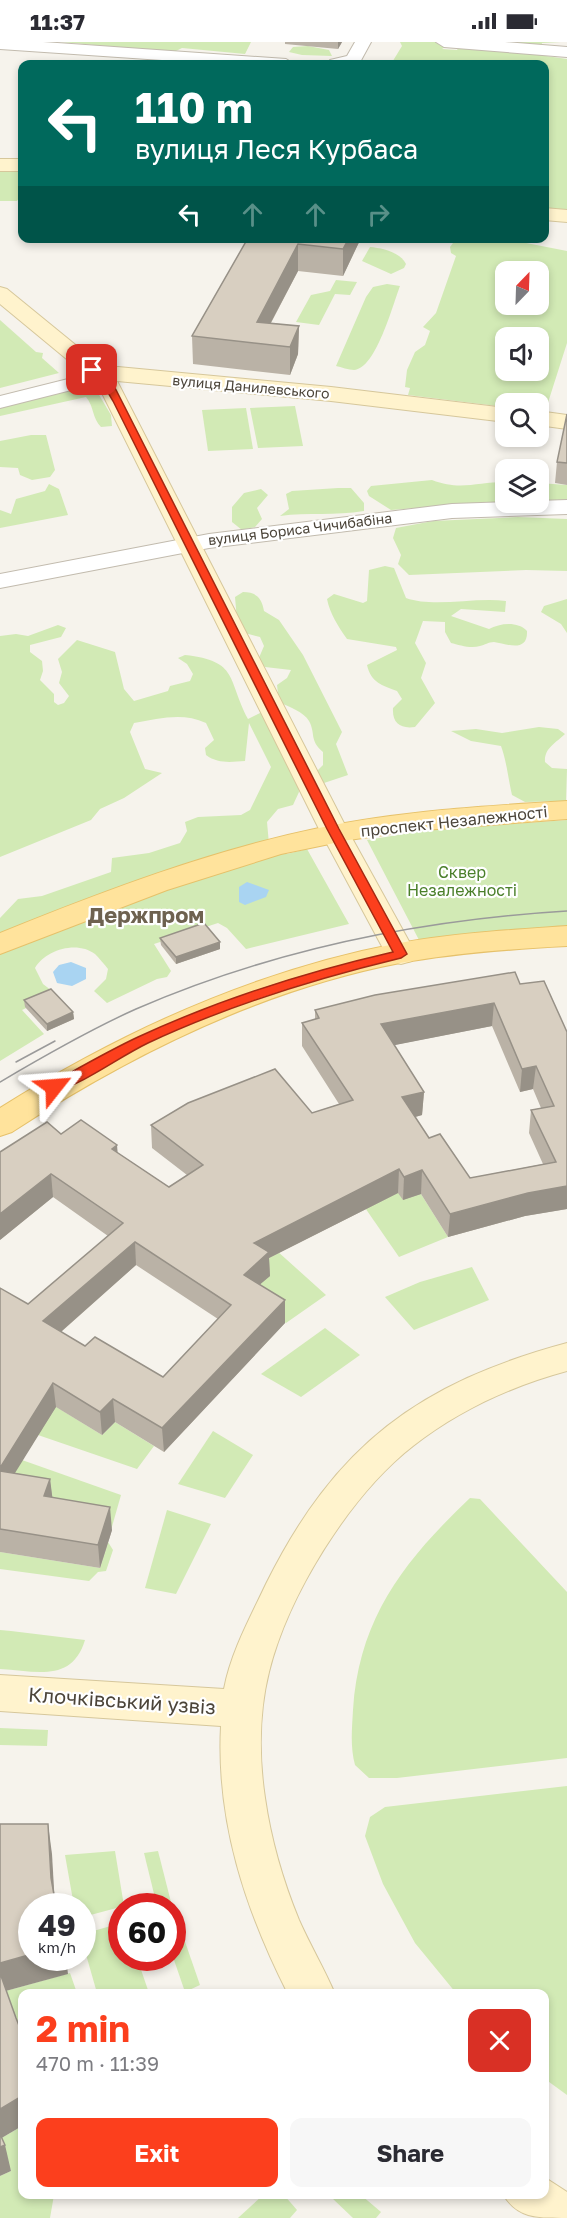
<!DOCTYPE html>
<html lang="en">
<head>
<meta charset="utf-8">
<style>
  :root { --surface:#fff; --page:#f7f7f7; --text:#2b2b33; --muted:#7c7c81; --accent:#fc3f1d }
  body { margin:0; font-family:"Golos Text",sans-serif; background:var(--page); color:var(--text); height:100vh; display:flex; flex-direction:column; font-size:22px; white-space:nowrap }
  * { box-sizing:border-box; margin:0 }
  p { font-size:20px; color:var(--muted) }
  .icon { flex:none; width:33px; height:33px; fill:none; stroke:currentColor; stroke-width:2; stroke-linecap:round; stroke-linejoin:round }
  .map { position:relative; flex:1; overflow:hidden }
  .panel { position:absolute; left:18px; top:1947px; width:531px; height:210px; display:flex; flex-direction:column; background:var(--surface); border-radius:12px; box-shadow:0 3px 9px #0003 }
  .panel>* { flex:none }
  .top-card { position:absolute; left:18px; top:18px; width:531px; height:183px; border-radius:12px; box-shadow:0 3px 9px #0003; background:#00695c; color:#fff; overflow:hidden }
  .needle { width:39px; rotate:23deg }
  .controls { position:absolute; left:495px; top:219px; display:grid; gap:12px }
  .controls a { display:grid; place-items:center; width:54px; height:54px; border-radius:12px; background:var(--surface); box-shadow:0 3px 9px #0003; font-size:30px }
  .speed { position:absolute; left:18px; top:1851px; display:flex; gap:12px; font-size:30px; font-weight:700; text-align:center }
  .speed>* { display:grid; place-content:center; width:78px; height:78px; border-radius:50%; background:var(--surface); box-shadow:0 3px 9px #0003; line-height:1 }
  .speed small { font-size:15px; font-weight:400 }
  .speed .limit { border:9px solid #d22; background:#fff; color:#111 }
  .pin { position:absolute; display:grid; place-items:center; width:51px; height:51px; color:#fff; margin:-26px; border-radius:12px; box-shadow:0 3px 9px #0006 }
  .me { position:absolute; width:66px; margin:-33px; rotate:62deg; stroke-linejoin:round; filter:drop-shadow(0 0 4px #0008) }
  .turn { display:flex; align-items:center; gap:21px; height:126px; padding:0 18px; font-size:27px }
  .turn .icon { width:78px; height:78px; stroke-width:2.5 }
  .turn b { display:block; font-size:42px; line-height:51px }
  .lanes { display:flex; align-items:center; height:57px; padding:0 18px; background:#0003; justify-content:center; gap:30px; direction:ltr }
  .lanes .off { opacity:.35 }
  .round { display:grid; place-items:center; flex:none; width:63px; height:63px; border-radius:12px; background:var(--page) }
  .headline { display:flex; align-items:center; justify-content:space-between; height:102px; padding:0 18px }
  h1 { font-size:36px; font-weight:700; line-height:45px; color:var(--accent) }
  .cta { display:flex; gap:12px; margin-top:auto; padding:12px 18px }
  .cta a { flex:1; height:69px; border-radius:12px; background:var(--accent); color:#fff; font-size:24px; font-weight:700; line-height:69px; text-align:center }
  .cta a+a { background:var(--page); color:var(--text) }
  .status { display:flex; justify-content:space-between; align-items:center; height:42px; padding:0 30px; background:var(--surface); direction:ltr }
  .status svg { height:16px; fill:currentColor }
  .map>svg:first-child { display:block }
</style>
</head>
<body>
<div class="status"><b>11:37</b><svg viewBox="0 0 49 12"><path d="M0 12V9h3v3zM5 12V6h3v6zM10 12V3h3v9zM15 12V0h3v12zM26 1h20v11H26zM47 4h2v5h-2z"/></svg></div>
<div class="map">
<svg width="567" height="2176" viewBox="0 0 567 2176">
  <rect width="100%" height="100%" fill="#f6f3ec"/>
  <g fill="#d2eab5" fill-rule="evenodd">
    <polygon points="61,0 251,0 245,12 182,6 174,10"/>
    <polygon points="400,0 446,0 447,4 442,7 457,8 462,0 561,0 542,1 539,13 567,17 567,170 545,170 544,22 391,22 402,4"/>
    <polygon points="308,4 329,8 332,14 302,13 289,10 293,5"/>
    <polygon points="0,125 22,126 22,152 17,159 0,159"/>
    <path d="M 456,197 L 516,199 L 567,209 L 567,301 L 545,370 L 539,369 L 538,362 L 506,362 L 505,365 L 408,353 L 410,346 L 405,345 L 407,328 L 415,310 L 425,303 L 430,289 L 423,285 L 436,271 L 456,214 L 451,211 L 450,205 ZM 506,230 L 538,230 L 538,262 L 506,262 ZM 506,296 L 538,296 L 538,328 L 506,328 Z"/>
    <path d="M 370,205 C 382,206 400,210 406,222 L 404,226 L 391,232 L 362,219 Z"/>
    <polygon points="336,238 357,240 350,253 335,252 319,283 296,280 311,253 330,249"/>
    <path d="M 387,242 L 400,244 C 393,262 376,327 354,328 C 349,328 341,325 336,324 L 366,255 L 373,245 Z"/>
    <polygon points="0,278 36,310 43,311 42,316 59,331 0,346"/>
    <path d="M 78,344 L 95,346 L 111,373 L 112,384 L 101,385 C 92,376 94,364 86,355 L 0,374 L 0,364 Z"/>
    <polygon points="295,364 303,404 258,406 250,366"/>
    <polygon points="246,366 253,407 208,409 202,368"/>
    <polygon points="31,393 46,393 55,428 50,435 32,438 20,433 18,426 0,425 0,399"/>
    <path d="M 432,438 C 460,449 477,440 505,440 L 506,460 L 538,460 L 539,441 L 567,443 L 567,464 L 443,464 L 391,468 L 369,454 L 367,449 L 371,444 Z"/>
    <polygon points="49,442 59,447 68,473 0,486 0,468 11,472 16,457 45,449"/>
    <path d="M 338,446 L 351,446 L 364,461 L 364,469 C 335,474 308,470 280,474 L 289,467 L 286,452 L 292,449 Z"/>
    <polygon points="261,447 268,453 257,466 262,477 255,485 242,488 232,480 232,465 244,451"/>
    <polygon points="518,475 567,477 567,529 526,528 409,533 398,522 401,513 393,496 396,486 433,479"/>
    <path d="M 385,524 L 394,526 L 406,556 C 434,566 474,555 506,559 L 505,570 L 461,567 L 451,574 L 489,587 C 500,581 518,579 527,589 C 528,611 507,602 494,600 C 488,600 485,603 480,604 C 471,607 459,603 451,601 L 445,590 L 445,580 L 423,579 L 415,601 L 426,621 L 421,636 L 435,661 L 415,685 C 401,687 392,682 393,666 L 402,657 L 397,649 C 382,643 371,641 367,623 L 397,608 L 396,605 L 347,597 C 338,584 330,572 327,557 L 334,552 L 363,561 L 367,559 L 369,528 Z"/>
    <path d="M 243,550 C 256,550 262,556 264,569 L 279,578 L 303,613 L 342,690 L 336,702 L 348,733 L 321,742 L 315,731 L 323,723 L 323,710 C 309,698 316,692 309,679 C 304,670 289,665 279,660 L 277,643 L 287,636 L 291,628 L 265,625 L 258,618 L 264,604 L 260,595 L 241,590 L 237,578 L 235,555 Z"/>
    <polygon points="567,557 567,591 561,582 541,570 544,564"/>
    <path d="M 58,583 L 66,586 L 61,595 L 30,603 L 30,610 L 42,619 L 43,629 L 40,638 L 54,652 L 54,660 L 58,663 L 64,661 L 69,654 L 59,641 L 62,630 L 58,617 L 77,598 L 115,610 L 124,647 L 134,659 L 168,649 L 170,644 L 190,639 L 193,632 L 187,622 L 178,616 L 185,613 C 239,619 227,637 248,677 L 264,669 L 297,735 L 299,750 L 293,763 L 278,767 L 267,780 L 269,802 L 87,871 L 284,810 L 287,812 L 307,807 L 349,882 L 246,907 L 227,886 L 218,881 L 154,902 L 171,929 L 167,935 L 157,937 L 107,961 L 94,949 L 106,937 L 108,927 C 104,922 99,916 95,912 C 77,898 45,908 35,926 L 43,942 L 56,952 L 22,968 L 44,992 L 0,1019 L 0,876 L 18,857 L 42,854 L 111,830 L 112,816 L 149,811 L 180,801 L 187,789 L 185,780 L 198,775 L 241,773 L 250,768 L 271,725 L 249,681 L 245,719 C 231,720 218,722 206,713 L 205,706 L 214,698 L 206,681 C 182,670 159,677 134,681 L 130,690 L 145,727 L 162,731 L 124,756 L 100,767 L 91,778 L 0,815 L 0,594 L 16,592 L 28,594 Z"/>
    <path d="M 539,685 L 558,687 L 565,692 C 556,701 544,706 545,720 L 552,726 L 567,727 L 566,759 L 525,760 L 512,753 C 508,736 507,721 501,704 L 471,699 L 451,689 L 476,687 L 502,691 Z"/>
    <polygon points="567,778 567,885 504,889 419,898 367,798 429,788"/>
    <polygon points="350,1144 421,1152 448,1195 399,1215"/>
    <polygon points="246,1181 326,1253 286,1281 244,1256 269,1234"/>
    <polygon points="472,1225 489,1258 414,1288 385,1255 420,1240"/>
    <polygon points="325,1286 360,1313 301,1355 261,1332"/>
    <polygon points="45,1358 102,1393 115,1380 154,1404 137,1427 38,1393"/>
    <polygon points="213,1389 253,1413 225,1456 178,1442"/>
    <polygon points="22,1418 121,1453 111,1488 0,1434"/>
    <path d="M 470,1456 L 480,1457 L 567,1550 L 567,1716 L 397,1736 L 369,1736 L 355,1723 C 350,1705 352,1686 353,1668 C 359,1575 405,1518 470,1456 Z"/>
    <polygon points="167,1468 211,1482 176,1552 145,1546"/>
    <polygon points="108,1500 113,1508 106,1529 98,1530 89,1539 0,1527 0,1510 100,1526"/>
    <path d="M 0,1588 L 11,1589 L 85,1598 C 72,1641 36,1629 0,1627 Z"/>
    <polygon points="0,1686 48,1688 47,1704 0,1703"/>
    <polygon points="567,1744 567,2053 545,2037 544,1952 456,1951 415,1901 383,1842 365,1794 370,1775 385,1765"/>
    <polygon points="115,1809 124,1864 83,1875 82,1864 74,1864 65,1813"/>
    <polygon points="158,1809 172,1864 157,1864 144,1811"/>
    <polygon points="173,1865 200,1943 185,1950 173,1915"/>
    <polygon points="121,1881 122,1916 137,1916 149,1951 97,1951 83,1902 83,1892"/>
    <polygon points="70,1931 77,1951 22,1952 22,2007 2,1950"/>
    <polygon points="22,2084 22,2152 54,2153 50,2176 0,2176 0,2134 11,2129 0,2097"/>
    <polygon points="336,2152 361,2153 381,2170 376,2176 353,2176 332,2156"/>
    <polygon points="263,2153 284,2153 297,2168 290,2176 238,2176"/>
  </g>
  <g fill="#a9d4f2">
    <polygon points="247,840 269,848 266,855 245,863 239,860 239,845"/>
    <polygon points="71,920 86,926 86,937 72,944 57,941 53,930 59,923"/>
  </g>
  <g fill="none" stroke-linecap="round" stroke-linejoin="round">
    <defs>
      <g id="street">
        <polygon points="0,0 43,0 286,17 294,22 221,22 0,7"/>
        <polygon points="355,0 371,0 359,22 328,22 330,18 347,14"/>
        <polygon points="436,0 505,0 567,5 567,15 444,5"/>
        <polygon points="100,329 107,331 111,335 107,339 0,366 0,354"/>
        <polygon points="567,458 567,472 452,476 209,506 0,546 0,532 209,492 452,462"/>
      </g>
      <g id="secondary">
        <rect x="0" y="117" width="22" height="12"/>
        <polygon points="544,166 567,168 567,180 544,178"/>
        <polygon points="0,245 7,247 105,327 118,325 331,345 506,366 506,380 331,359 117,339 347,787 416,912 412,919 401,922 390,919 386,912 319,787 98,343 0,262"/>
        <polygon points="538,369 567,373 567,387 538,383"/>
        <path d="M 567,1301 L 567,1329 C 512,1344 459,1368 413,1404 C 350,1453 288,1553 269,1630 C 259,1670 259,1716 265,1756 C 271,1798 283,1839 299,1878 C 310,1903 324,1926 335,1952 L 288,1952 C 245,1867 216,1779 221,1684 L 0,1669 L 0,1633 L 224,1647 C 231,1610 250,1576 266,1542 C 335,1403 419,1341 567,1301 Z"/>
        <path d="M 544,2135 L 567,2150 L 567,2176 C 535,2176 517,2176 503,2152 L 544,2152 Z"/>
      </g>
      <g id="primary">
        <path d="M 567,759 L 567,777 L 411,789 L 349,798 L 281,812 L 167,848 L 0,912 L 0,891 C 104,849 209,809 319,786 C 401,769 484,764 567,759 Z"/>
        <path d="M 567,884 L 567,904 C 511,907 455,911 400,921 C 260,948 130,1013 12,1090 L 0,1094 L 0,1066 C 122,989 257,928 400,901 C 455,891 511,888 567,884 Z"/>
      </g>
    </defs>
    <use href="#street" stroke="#c2bbae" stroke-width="2"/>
    <use href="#secondary" stroke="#d6c79b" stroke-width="2"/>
    <use href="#primary" stroke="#e6c16a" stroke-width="2"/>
    <use href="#street" fill="#fff" fill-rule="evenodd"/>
    <use href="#secondary" fill="#fff3cd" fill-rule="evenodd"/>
    <use href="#primary" fill="#ffe39c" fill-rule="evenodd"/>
    <g stroke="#9a9a9a" stroke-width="1.5">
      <polyline points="16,1020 55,999"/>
      <path d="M 0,1040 C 44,1014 89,988 136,967 C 272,908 419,878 567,869"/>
    </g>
  </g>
  <g fill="#bab2a6" fill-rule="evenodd">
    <polygon points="285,0 342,0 338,7 285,2"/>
    <polygon points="248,196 361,196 343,234 298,229 271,281 299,284 298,312 290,333 193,322 192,294"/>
    <polygon points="567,372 567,443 555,441 557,420"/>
    <polygon points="160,896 220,907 176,922 161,903"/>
    <path d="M 520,942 L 567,990 L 567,1167 L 525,1174 L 448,1195 L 421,1152 L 403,1158 L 398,1151 L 269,1216 L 270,1234 L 260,1242 L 285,1281 L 164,1410 L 115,1380 L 102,1393 L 56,1365 L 14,1431 L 50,1437 L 52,1456 L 112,1488 L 100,1526 L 0,1510 L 0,1246 L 28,1262 L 108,1194 L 53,1155 L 0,1198 L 61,1092 L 118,1111 L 169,1145 L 187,1133 L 152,1106 L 151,1083 L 312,1071 L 339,1062 L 302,1004 L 302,981 L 315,977 L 315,968 ZM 492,984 L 520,1050 L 533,1047 L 541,1066 L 531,1068 L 529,1091 L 543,1122 L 470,1136 L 429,1096 L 415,1075 L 422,1073 L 424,1050 L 394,1003 ZM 136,1223 L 218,1277 L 163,1335 L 85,1304 L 61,1290 Z"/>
    <polygon points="24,958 73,970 74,977 47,989 25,965"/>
  </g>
  <g fill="#979187">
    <polygon points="338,0 342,0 338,7"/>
    <polygon points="349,196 361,196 343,234 343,207"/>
    <polygon points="298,202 298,229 260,301 257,280"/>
    <polygon points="299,284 298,312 290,333 290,305"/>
    <polygon points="220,900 220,907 176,922 176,915"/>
    <polygon points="494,961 492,984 380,1006 381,982"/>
    <polygon points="73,970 74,977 47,989 47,982"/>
    <polygon points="536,1024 533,1047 520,1050 522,1027"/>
    <polygon points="424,1050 422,1073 401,1079 402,1055"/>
    <polygon points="117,1103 119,1127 112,1107"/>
    <polygon points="399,1127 398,1151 269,1216 270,1234 244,1256 244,1233 254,1201"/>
    <polygon points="422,1128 421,1152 403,1158 404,1135"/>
    <polygon points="51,1132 53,1155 0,1198 0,1172"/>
    <polygon points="567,1144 567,1167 525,1174 448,1195 450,1172 528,1151"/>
    <polygon points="135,1200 136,1223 46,1303 43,1279"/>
    <polygon points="285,1258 285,1281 164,1410 162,1386"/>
    <polygon points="53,1341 56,1365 2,1452 0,1441 0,1426"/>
    <polygon points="113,1357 115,1380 102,1393 100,1370"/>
    <polygon points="50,1437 53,1460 44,1454"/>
    <polygon points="110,1465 112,1488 100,1526 98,1503"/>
    <polygon points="48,1782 52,1812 55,1864 51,1836"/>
    <polygon points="32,1912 32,1916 66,1916 68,1932 2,1950 0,1939 0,1921"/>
    <polygon points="22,2054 22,2084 0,2097 0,2067"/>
    <polygon points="5,2103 11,2129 0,2134 0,2105"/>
  </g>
  <g fill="#d8cfc1" stroke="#979187" stroke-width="1.5" fill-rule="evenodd">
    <polygon points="248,196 349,196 343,207 298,202 257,280 299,284 290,305 192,294"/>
    <polygon points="567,372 567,421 557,420"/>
    <polygon points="204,881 220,900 176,915 160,896"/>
    <path d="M 515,930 L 520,942 L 544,939 L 567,990 L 567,1144 L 528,1151 L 450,1172 L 422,1128 L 404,1135 L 399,1127 L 254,1201 L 269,1210 L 244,1233 L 285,1258 L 162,1386 L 113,1357 L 100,1370 L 53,1341 L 0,1426 L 0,1246 L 28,1262 L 123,1181 L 51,1132 L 0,1172 L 0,1110 L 47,1080 L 61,1092 L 81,1078 L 117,1103 L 112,1107 L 169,1145 L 203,1123 L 151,1083 L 188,1061 L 275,1027 L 312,1071 L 353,1058 L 302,981 L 319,976 L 315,968 L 375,953 ZM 494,961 L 522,1027 L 536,1024 L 554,1064 L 531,1068 L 556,1120 L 470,1136 L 440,1092 L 429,1096 L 402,1055 L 424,1050 L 381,982 ZM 135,1200 L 231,1263 L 163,1335 L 95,1295 L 85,1304 L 43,1279 Z"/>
    <polygon points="51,947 73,970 47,982 24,958"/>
    <polygon points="0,1429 50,1437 44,1454 110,1465 98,1503 0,1487"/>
    <polygon points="0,1782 48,1782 51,1836 56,1864 32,1864 32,1912 0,1921"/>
    <polygon points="0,1931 16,1976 22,1991 22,2054 0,2067"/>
    <polygon points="0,2092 5,2103 0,2105"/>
  </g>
  <path fill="#fc3f1d" stroke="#a42913" stroke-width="1.5" d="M 89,327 L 95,327 L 112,340 L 339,787 L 407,912 L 401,916 C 314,937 229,963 148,1001 C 117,1016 87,1040 54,1050 L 50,1048 L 50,1042 C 79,1026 108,1009 138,995 C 220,957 306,930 393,910 L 327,787 L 113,359 L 103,342 L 89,330 Z"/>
  <g text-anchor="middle" stroke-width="4.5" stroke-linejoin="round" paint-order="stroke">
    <g font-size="14" fill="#4b4439" stroke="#fff">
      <text transform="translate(251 345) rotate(5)" y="5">вулиця Данилевського</text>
      <text transform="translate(300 487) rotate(-7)" y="5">вулиця Бориса Чичибабіна</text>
    </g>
    <g font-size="16" fill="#4b4439" stroke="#fff">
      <text transform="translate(454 779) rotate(-6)" y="6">проспект Незалежності</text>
    </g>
    <g font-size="16" fill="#4a7f2a" stroke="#fff">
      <text x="462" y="836">Сквер<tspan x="462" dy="18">Незалежності</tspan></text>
    </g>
    <g font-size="20" fill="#4b4439" stroke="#fff">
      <text transform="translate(122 1659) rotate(4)" y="7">Клочківський узвіз</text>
    </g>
    <g font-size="22" font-weight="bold" fill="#6e6250" stroke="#fff">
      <text x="146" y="881">Держпром</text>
    </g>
  </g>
</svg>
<div class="controls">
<a><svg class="needle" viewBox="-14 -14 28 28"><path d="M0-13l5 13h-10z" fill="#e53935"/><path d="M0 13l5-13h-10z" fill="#7c7c81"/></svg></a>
<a><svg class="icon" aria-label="sound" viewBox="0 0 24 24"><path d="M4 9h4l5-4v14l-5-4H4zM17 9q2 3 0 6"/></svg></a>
<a><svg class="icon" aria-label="search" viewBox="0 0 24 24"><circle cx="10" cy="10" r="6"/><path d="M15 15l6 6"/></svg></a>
<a><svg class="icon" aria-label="layers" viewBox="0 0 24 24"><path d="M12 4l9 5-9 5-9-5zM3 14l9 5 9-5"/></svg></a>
</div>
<div class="speed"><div>49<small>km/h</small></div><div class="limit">60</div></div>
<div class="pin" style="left:92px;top:328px;background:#d93025"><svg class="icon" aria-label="arrive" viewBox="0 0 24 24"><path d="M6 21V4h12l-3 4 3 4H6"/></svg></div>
<svg class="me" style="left:54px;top:1045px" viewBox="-20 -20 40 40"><path d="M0-17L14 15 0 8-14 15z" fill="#fc3f1d" stroke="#fff" stroke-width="4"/></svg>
<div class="top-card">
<div class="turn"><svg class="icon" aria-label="left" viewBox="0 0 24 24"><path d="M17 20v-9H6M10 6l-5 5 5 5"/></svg><div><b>110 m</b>вулиця Леся Курбаса</div></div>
<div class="lanes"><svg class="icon" aria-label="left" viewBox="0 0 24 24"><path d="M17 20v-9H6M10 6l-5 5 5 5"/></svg><svg class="icon off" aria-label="ahead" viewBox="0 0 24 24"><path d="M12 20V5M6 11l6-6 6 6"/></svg><svg class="icon off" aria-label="ahead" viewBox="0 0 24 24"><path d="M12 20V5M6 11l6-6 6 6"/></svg><svg class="icon off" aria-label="right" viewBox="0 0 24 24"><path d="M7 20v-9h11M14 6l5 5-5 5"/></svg></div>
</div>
<section class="panel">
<div class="headline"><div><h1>2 min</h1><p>470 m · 11:39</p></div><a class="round" style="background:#d93025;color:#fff"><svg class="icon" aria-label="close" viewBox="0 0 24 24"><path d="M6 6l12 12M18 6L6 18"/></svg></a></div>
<div class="cta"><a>Exit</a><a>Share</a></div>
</section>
</div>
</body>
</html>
